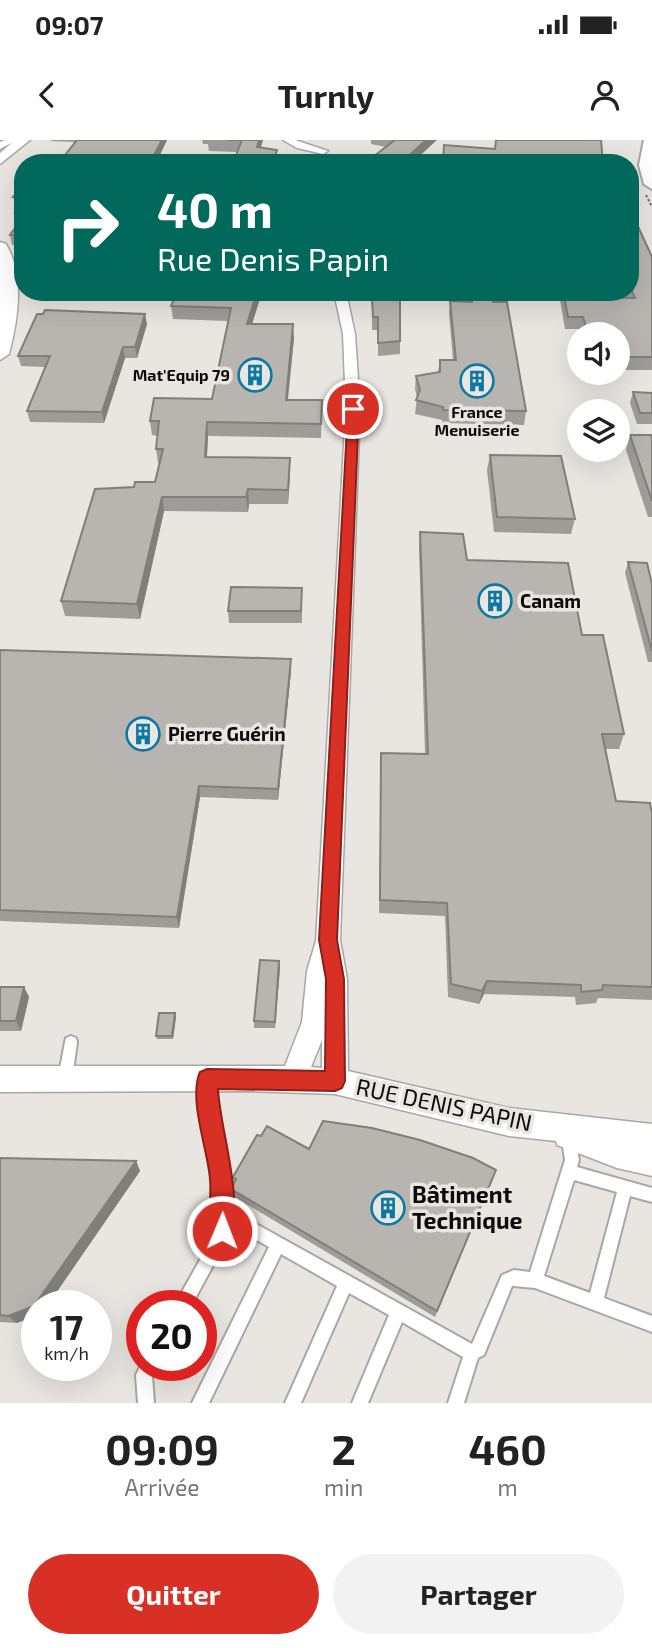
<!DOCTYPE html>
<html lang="fr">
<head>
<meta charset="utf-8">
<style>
  :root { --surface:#fff; --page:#f2f2f2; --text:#222; --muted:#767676; --accent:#d93025 }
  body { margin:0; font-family:"Exo 2",sans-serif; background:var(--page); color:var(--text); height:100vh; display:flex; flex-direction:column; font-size:26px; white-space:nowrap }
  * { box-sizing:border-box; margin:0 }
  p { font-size:23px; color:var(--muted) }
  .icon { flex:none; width:38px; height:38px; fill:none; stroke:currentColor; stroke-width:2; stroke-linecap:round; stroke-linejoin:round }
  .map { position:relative; height:1263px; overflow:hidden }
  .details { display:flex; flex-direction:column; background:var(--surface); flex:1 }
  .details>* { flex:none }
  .banner { position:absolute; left:14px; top:14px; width:625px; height:147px; border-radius:28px; box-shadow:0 7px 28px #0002; background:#00695c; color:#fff; overflow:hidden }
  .controls { position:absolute; left:567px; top:182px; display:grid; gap:14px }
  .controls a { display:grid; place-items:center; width:63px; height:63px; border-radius:50%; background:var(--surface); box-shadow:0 7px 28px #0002; font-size:35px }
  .speed { position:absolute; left:21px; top:1150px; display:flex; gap:14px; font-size:35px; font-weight:700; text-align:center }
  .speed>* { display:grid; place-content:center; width:91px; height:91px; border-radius:50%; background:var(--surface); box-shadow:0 7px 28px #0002; line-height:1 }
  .speed small { font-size:18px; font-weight:400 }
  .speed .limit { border:10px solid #d22; background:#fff; color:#111 }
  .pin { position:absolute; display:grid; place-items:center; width:60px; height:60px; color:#fff; margin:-30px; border:4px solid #fff; border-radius:50%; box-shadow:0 2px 7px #0007 }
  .me { position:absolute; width:77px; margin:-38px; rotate:1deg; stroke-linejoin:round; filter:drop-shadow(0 0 5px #0008) }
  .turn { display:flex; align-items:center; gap:24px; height:147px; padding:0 28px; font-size:32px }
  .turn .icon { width:91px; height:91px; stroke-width:2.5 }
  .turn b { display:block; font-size:49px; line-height:60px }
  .eta { display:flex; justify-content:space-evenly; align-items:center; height:119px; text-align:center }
  .eta b { font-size:42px; font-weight:700; line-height:49px }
  .cta { display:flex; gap:14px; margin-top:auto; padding:14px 28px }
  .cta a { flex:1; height:80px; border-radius:42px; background:var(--accent); color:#fff; font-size:28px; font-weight:700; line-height:80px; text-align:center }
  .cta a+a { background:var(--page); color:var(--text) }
  .status { display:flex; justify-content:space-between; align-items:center; height:49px; padding:0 35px; background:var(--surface); direction:ltr }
  .status svg { height:19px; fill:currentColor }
  header { display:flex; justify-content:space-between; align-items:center; height:91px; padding:0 28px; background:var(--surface); font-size:32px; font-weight:700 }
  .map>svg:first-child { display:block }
</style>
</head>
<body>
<div class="status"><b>09:07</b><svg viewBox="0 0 49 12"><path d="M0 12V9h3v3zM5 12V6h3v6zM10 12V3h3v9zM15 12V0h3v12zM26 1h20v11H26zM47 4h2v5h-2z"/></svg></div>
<header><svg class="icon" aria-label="back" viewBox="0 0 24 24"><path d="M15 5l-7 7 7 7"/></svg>Turnly<svg class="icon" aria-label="person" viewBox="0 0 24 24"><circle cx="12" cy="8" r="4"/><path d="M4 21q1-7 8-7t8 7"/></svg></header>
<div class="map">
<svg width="652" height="1263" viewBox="0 0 652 1263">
  <rect width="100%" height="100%" fill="#e9e5e1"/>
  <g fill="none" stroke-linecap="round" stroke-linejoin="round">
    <defs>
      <g id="lane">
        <polygon points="71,896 76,898 77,902 72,939 70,944 65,945 60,944 58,939 65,902 66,898"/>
        <path d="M 207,933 L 212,934 L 214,939 C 218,983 230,1026 231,1070 L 472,1204 L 502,1135 L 514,1130 L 530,1132 L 565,1020 L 562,999 L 564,994 L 569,992 L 574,994 L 579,1020 L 577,1027 L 652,1048 L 652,1062 L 630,1056 L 604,1158 L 652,1176 L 652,1192 L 535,1148 L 514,1146 L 512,1146 L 484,1215 L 478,1218 L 464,1263 L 448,1263 L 463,1217 L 402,1182 L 368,1263 L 352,1263 L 389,1175 L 349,1153 L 301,1263 L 285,1263 L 337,1146 L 281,1114 L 209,1263 L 192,1263 L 269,1107 L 230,1085 L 221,1111 L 191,1166 L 174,1166 L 205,1111 L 215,1089 L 217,1052 L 200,939 L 202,934 ZM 574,1040 L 617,1052 L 590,1153 L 544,1136 Z"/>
        <polygon points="142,1223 142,1225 157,1225 152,1236 154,1263 138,1263 136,1235"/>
      </g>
      <g id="street">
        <polygon points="5,0 17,0 0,9 0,2"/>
        <polygon points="283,0 295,0 328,11 323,14 297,8"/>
        <path d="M 334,152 L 346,152 L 355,194 L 360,269 L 340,800 L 347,839 L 348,931 L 509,968 L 652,984 L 652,1036 L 617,1028 L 557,1005 L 556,1001 L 509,996 L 335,954 L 249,951 L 0,952 L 0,926 L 285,926 L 302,882 L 307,831 L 316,801 L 346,269 L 343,194 ZM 322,900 L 322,928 L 311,927 Z"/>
      </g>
      <g id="secondary">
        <polygon points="15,0 30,0 0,24 0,13"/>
        <path d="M 0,102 L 6,104 C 25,136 18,179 9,214 L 0,220 Z"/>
      </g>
      <polygon id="primary" points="644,0 652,0 652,49 644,44 639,25"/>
    </defs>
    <use href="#lane" stroke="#aaa6a3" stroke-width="4"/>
    <use href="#street" stroke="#aaa6a3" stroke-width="3"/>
    <use href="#secondary" stroke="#aaa6a3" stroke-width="3"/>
    <use href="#primary" stroke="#aaa6a3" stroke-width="4"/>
    <polyline stroke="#726f6d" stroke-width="2" stroke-dasharray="2.5 2" stroke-linecap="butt" points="646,55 652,67"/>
    <use href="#lane" fill="#fff" fill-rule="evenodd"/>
    <use href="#street" fill="#fff" fill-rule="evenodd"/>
    <use href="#secondary" fill="#fff" fill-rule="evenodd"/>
    <use href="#primary" fill="#fff" fill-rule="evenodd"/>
  </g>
  <g fill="#9e9c98">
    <polygon points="51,0 167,0 156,23 40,23 61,20 75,2 51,1"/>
    <polygon points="202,0 263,0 261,7 278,22 237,12 209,11 208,4 203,4"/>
    <polygon points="371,0 437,0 386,7 371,4"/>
    <polygon points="23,45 23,106 12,105 10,95 19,83 17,83 15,73 20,67 16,66 13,57"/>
    <polygon points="630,69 652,117 652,230 621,230 618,221 618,194 581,194 580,189 565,189 560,160 561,152 578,152 580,157 626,158 624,152 630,152"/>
    <polygon points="31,152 78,152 73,161 32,155"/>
    <polygon points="262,152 252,184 294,198 288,260 322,260 321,298 208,296 207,317 290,318 290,332 288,364 249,364 248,372 164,371 140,479 65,476 61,461 134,347 155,342 160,323 158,323 156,309 157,296 152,295 150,281 212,259 228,181 173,179 171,166"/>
    <polygon points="468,152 492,152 493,162 526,271 524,285 442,283 442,280 415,274 417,257 415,249 416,236 438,232 440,220 453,220 449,174 450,161 469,162"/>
    <polygon points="372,159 400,201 400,214 378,216 378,190 372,190"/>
    <polygon points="147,184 137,218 125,218 104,283 30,282 27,271 45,227 21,226 18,216"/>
    <polygon points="633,252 652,253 652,284 637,284 630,263"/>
    <polygon points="630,295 652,299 652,377 648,377 626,310"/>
    <polygon points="490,315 575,379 571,394 494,392 487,330"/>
    <polygon points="420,392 467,420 582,495 624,594 619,609 605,609 616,661 652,673 652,860 598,858 596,863 576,865 575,857 484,854 479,864 448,857 445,776 379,773 381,613 425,614 419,407"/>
    <polygon points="628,422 652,444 652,522 648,522 625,433"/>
    <polygon points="302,460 302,483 229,483 228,471"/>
    <polygon points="0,510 291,531 278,660 200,657 179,788 0,781"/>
    <polygon points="279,821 280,828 275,888 254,888 254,881"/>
    <polygon points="0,847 24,847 29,857 21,891 0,891"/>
    <polygon points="176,877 173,899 157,899 156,896"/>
    <polygon points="309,1009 496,1030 435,1177 233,1056 231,1049 234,1043 233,1037"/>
    <polygon points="0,1018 136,1021 140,1031 47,1166 37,1166 37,1175 17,1183 0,1182"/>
  </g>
  <g fill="#817f7c">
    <polygon points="162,0 167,0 156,23 154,23 153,17"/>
    <polygon points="259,0 263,0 257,18 257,7"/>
    <polygon points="426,0 437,0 412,23 401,23"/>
    <polygon points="277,10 277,23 273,23"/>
    <polygon points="122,16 123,23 117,23"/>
    <polygon points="72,152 78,152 73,161"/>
    <polygon points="257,152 262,152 248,197 247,184"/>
    <polygon points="145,174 147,184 137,218 135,207"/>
    <polygon points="293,184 294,198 286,274 286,260"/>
    <polygon points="123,207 125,218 104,283 102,272"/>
    <polygon points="207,282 208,296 206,331 205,317"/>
    <polygon points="290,318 290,332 288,364 288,350"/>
    <polygon points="248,349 249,364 248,372 246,357"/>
    <polygon points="162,357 164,371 140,479 137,464"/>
    <polygon points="291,519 291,531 278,660 278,649"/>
    <polygon points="199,646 200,657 179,788 177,777"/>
    <polygon points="279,821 280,828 275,888 275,882"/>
    <polygon points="487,841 484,854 479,864 482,851"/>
    <polygon points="24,847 29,857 21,891 16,881"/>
    <polygon points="175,873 176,877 173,899 172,896"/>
    <polygon points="136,1021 140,1031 47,1166 37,1166 37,1175 17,1183 8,1176"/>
  </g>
  <g fill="#b8b5b1" stroke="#817f7c" stroke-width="2">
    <polygon points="77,0 162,0 153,17 122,16 117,23 40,23 42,20 61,20"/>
    <polygon points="227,0 259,0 257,7 277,10 273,23 233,23 242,0"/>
    <polygon points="395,0 426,0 401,23 365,23"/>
    <polygon points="496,0 601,0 603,23 443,23 444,5 495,9"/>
    <polygon points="23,45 23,57 13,57"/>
    <polygon points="23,62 23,73 15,73"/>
    <polygon points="630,69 652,117 652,217 624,217 618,199 618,194 616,194 614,188 586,187 583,177 568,177 563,152 578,152 580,157 635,158 630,147"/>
    <polygon points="23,77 23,96 10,95"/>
    <polygon points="177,152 257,152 247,184 293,184 286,260 322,260 321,284 207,282 205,317 290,318 288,350 248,349 246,357 162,357 137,464 61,461 95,349 134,347 135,342 155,342 163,309 156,309 159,281 150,281 154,258 212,259 231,168 171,166"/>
    <polygon points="471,152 492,152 493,162 507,162 526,271 443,270 443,267 416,260 420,250 416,236 440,232 440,220 456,220 450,161 472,162"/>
    <polygon points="372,159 400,160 400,201 378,203 378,177 373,177"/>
    <polygon points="45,170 145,174 135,207 123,207 102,272 27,271 50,216 18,216 37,174 43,174"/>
    <polygon points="633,252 652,253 652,273 640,273"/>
    <polygon points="630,295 651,295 652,299 652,361"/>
    <polygon points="490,315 561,316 575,379 497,377"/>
    <polygon points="420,392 463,394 467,420 568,423 582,495 603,495 624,594 602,594 616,661 650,663 652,673 652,847 603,845 602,850 581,852 581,845 487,841 482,851 451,844 447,763 380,760 381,613 428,614"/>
    <polygon points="628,422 647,423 652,444 652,511"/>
    <polygon points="231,447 302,448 301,471 228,471"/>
    <polygon points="0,510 291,519 278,649 199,646 177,777 0,770"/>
    <polygon points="260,820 279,821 275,882 254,881"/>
    <polygon points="0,847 24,847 16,881 0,881"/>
    <polygon points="159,873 175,873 172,896 156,896"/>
    <polygon points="323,981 372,988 420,1000 473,1018 496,1030 437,1171 231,1049 236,1039 233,1037 257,995 261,996 267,986 309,1009"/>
    <polygon points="0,1018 136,1021 34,1166 8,1176 0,1175"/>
  </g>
  <path fill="#d93025" stroke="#8d1f18" stroke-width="2" d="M 353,266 L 359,269 L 337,800 L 344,839 L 345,941 L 342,948 L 335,951 L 218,949 C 220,990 245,1061 229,1099 L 222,1102 L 214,1099 C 206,1081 212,1059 210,1039 C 208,1010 188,959 200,932 L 207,929 L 325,931 L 326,839 L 319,800 L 348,269 Z"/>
  <defs>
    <symbol id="building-ring" viewBox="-11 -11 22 22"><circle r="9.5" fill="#e9e5e1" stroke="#0d78a3" stroke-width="1.5"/><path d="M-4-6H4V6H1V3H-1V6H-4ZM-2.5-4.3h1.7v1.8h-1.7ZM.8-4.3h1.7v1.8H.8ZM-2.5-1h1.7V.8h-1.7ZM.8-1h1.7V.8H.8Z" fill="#0d78a3"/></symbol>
  </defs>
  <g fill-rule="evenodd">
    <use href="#building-ring" x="236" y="216" width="38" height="38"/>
    <use href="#building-ring" x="458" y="222" width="38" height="38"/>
    <use href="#building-ring" x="476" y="442" width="38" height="38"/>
    <use href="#building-ring" x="124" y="575" width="38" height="38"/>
    <use href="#building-ring" x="369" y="1049" width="38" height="38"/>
  </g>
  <g text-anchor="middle" stroke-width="7" stroke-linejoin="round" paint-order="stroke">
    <g font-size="16" font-weight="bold" fill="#0d0b0a" stroke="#e9e5e1" text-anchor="end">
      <text x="230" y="241">Mat'Equip 79</text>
      <text x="477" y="278" text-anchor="middle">France<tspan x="477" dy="18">Menuiserie</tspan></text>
    </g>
    <g font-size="19" font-weight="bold" fill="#0d0b0a" stroke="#e9e5e1" text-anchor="start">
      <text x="520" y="468">Canam</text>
      <text x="168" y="601">Pierre Guérin</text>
    </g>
    <g font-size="23" fill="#0d0b0a" stroke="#e9e5e1">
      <text transform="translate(444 965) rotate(12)" y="8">RUE DENIS PAPIN</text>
    </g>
    <g font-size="23" font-weight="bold" fill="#0d0b0a" stroke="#e9e5e1" text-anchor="start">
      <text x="412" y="1063">Bâtiment<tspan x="412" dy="26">Technique</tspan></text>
    </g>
  </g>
</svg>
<div class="controls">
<a><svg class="icon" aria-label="sound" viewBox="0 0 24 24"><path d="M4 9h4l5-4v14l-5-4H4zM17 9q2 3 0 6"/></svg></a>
<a><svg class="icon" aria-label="layers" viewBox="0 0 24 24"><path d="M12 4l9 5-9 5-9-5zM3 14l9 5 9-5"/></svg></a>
</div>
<div class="speed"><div>17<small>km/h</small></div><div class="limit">20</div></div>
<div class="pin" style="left:353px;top:269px;background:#d93025"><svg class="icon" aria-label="arrive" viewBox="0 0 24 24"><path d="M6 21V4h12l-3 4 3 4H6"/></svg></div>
<svg class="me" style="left:222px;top:1091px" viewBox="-20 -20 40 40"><circle r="17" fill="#d93025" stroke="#fff" stroke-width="3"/><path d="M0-11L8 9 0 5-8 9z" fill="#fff"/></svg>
<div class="banner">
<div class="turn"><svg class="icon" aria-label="right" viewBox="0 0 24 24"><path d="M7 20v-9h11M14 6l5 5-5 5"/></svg><div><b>40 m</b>Rue Denis Papin</div></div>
</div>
</div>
<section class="details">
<div class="eta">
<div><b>09:09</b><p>Arrivée</p></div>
<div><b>2</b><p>min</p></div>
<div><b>460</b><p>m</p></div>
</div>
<div class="cta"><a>Quitter</a><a>Partager</a></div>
</section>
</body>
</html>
